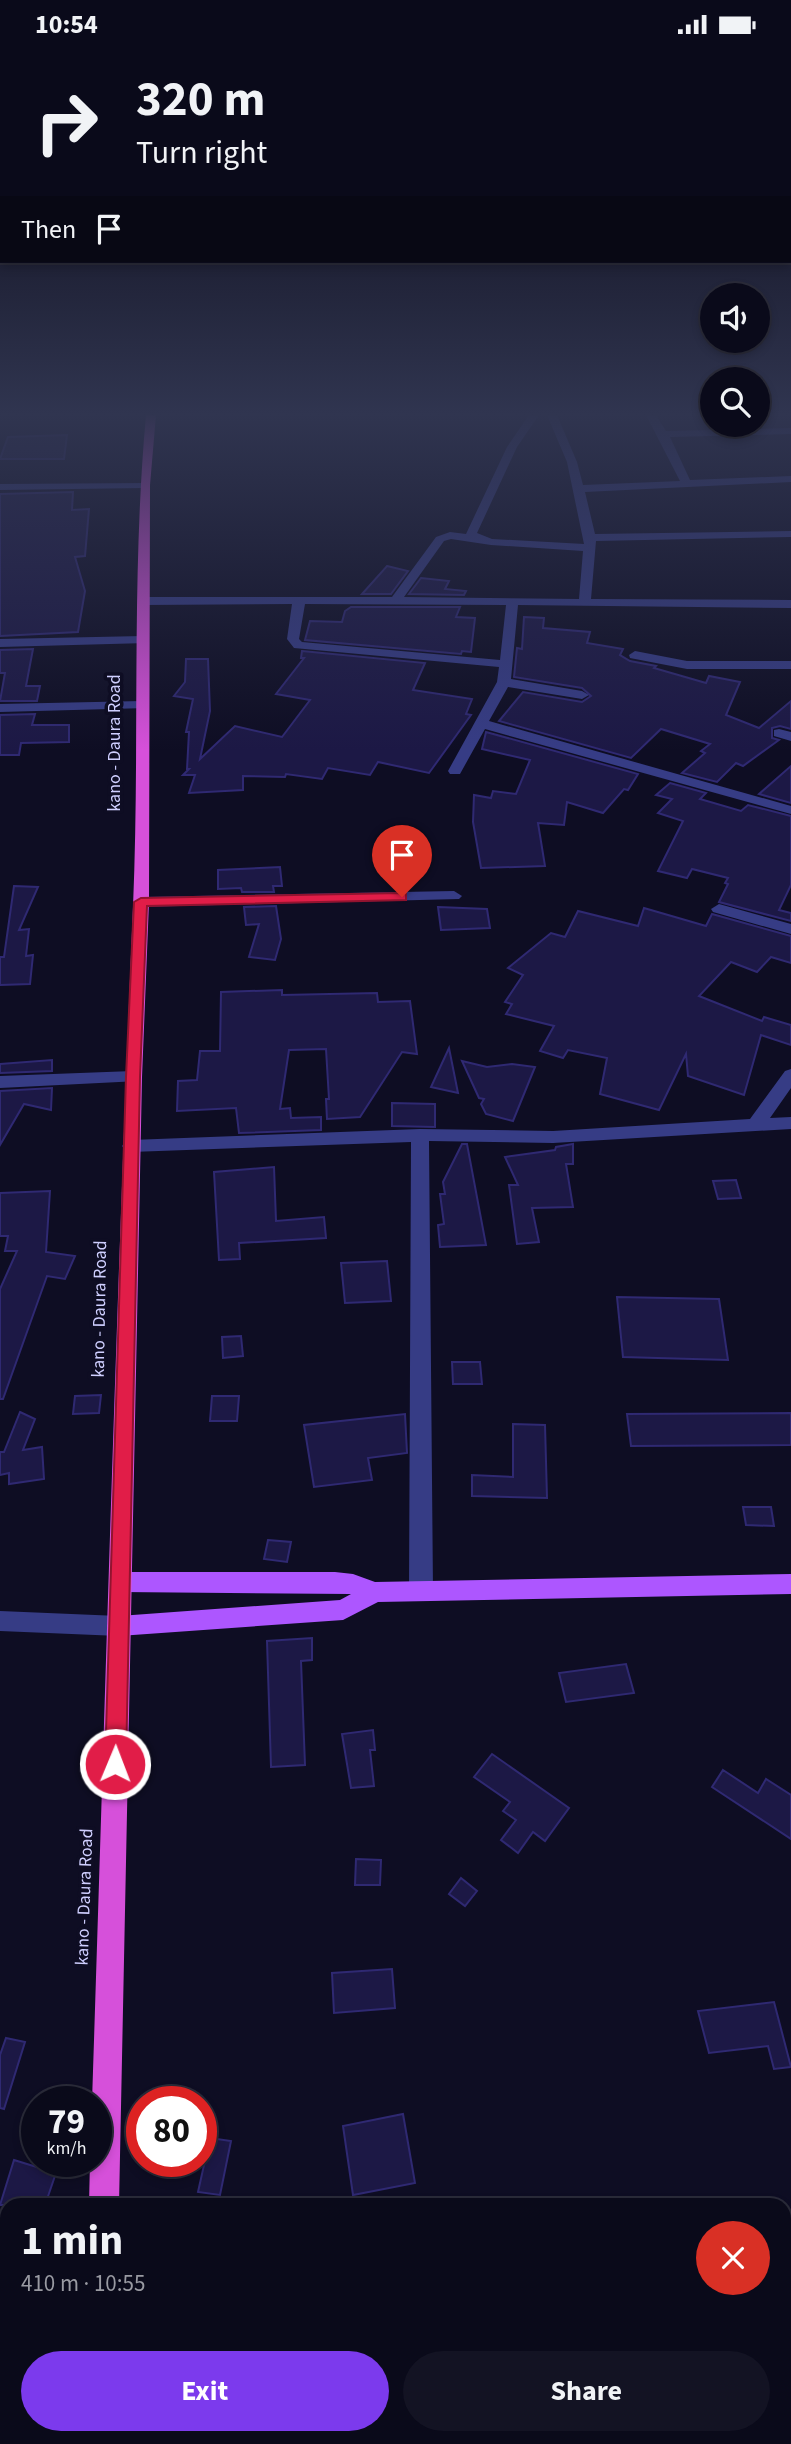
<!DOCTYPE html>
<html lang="en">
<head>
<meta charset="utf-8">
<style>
  :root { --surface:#0a0a1a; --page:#131323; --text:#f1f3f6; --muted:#999aa2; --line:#2a2b39; --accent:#7c3aed }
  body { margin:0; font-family:"Source Sans 3",sans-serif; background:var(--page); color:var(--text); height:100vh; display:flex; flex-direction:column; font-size:26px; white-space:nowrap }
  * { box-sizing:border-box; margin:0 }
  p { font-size:23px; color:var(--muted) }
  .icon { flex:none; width:38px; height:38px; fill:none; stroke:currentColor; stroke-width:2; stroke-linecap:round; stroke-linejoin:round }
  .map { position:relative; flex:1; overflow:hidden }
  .details { position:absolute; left:0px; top:2149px; width:791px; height:247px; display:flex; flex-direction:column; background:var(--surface); border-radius:21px 21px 0 0; box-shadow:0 4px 10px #0003,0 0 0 2px var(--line) }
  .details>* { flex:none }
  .banner { position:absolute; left:0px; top:0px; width:791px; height:214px; box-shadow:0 4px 10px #0003,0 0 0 2px var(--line); background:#0a0a1a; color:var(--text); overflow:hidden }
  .buttons { position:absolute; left:700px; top:234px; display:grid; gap:14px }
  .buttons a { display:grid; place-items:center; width:70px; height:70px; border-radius:50%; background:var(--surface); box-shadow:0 4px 10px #0003,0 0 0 2px var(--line); font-size:35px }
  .speed { position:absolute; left:21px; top:2037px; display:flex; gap:14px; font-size:35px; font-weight:700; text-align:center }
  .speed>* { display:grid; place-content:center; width:91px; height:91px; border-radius:50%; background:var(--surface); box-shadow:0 4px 10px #0003,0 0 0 2px var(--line); line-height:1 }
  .speed small { font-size:18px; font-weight:400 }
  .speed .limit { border:10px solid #d22; background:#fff; color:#111 }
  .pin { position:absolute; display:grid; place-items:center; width:60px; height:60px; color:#fff; margin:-72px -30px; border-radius:50% 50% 50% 0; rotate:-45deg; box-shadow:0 0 7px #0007 }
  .pin .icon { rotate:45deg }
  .me { position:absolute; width:77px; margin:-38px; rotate:1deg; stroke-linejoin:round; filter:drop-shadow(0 0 5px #0008) }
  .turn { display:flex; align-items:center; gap:24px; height:147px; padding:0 21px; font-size:32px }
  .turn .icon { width:91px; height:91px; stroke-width:2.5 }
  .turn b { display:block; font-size:49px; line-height:60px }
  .then { display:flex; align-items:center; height:66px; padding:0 21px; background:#0003; gap:14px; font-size:26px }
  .round { display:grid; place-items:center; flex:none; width:74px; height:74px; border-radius:37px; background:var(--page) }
  .overview { display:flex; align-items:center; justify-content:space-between; height:119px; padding:0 21px }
  h1 { font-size:42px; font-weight:700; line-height:52px }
  .action { display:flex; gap:14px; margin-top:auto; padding:14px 21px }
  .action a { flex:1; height:80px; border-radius:42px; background:var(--accent); color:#fff; font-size:28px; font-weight:700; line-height:80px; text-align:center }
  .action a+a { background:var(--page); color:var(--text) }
  .status { display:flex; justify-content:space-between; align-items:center; height:49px; padding:0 35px; background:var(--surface); direction:ltr }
  .status svg { height:19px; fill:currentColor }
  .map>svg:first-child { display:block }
</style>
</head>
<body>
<div class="status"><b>10:54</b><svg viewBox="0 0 49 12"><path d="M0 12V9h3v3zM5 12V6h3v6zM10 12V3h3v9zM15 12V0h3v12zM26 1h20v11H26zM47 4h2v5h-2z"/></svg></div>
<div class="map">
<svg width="791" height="2395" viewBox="0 0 791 2395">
  <rect width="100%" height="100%" fill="#0e0d23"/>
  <g fill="#1c1845" stroke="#2f2972" stroke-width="2">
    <polygon points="67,386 64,410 0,410 8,388"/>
    <polygon points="73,443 72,461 89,460 85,507 75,508 85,542 78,583 0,587 0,445"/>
    <polygon points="387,517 408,522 391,545 362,545"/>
    <polygon points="421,529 449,532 445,540 466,542 464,546 409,545"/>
    <polygon points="351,558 460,558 456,568 475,569 471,603 462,602 461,605 305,591 310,572 342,573 345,562"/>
    <polygon points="524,568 544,569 543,579 590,583 587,594 623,600 620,606 630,612 656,617 654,619 706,634 709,627 740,633 726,666 759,679 791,652 791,680 780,677 772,679 772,689 779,691 743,717 736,714 717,733 682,724 705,704 701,702 710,695 661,680 631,709 499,672 523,643 582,653 591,647 582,639 514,628 517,599 522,600"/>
    <polygon points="33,600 26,637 40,637 37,652 0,652 5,624 0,624 0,601"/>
    <polygon points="302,602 425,614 413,641 472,650 466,665 471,666 429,724 378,713 370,726 328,719 322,730 286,725 285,728 243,727 243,741 189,744 195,726 183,726 189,720 187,720 189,683 186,683 193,650 174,647 185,633 186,610 208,610 210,662 200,710 235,677 282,688 310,651 276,645 304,609 301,609"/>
    <polygon points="35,665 32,676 69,676 69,693 21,694 19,706 0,706 0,666"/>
    <polygon points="486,683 638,725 628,741 624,740 603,764 567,753 564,776 538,774 545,817 481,819 473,773 474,746 491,749 493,742 516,745 530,711 482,700"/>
    <polygon points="791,717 791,754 759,745"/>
    <polygon points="670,734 706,744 700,750 741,762 748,756 791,767 791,836 779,861 791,864 791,872 719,853 728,835 725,834 728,829 692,820 687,829 658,822 683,772 658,764 672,750 656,746"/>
    <polygon points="280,818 282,837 273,837 274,843 242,843 241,839 218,840 218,821"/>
    <polygon points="14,837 38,838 19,881 29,880 26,907 33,906 30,935 0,936 0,908 4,908"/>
    <polygon points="276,857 281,890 275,911 249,908 259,875 246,876 244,858"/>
    <polygon points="438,858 487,860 490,879 441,881"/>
    <polygon points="644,859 706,877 712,865 791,887 791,914 771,908 757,923 731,913 699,947 762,972 764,968 791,976 791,996 761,986 744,1046 688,1027 686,1005 659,1061 600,1045 607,1009 568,1001 563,1009 540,1002 554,977 506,965 512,955 505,953 523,926 508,919 551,884 565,888 578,862 638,877"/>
    <polygon points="282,941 282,946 377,944 378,953 410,952 417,1005 402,1003 360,1068 327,1070 326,1050 329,1050 326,1000 289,1001 280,1060 290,1059 291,1069 321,1068 321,1081 239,1084 236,1059 177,1062 178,1032 197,1031 200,1002 220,1002 221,943"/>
    <polygon points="449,999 458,1044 431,1038"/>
    <polygon points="52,1011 52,1022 0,1024 0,1015"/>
    <polygon points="462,1012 487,1018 512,1015 535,1018 513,1072 486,1065 481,1055 484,1050 479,1049"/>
    <polygon points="52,1039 51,1061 24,1055 0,1096 0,1042"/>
    <polygon points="392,1054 435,1055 435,1078 392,1077"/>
    <polygon points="462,1095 467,1095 486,1196 440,1198 438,1176 444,1175 440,1145 445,1145 443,1133"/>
    <polygon points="573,1095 573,1115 566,1115 573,1158 532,1159 539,1193 517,1195 509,1136 518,1136 505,1108 555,1101 556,1098"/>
    <polygon points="274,1118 276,1172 324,1168 326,1189 239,1194 240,1210 219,1211 214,1123"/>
    <polygon points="736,1131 741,1149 718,1150 713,1132"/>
    <polygon points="50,1142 46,1203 75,1207 65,1230 47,1227 3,1350 0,1350 0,1240 17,1202 5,1202 8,1187 0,1187 0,1144"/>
    <polygon points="387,1212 391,1252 345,1254 341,1214"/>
    <polygon points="617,1248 719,1250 728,1311 623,1308"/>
    <polygon points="241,1287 243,1307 223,1309 222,1288"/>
    <polygon points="452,1313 480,1313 482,1335 453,1335"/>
    <polygon points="101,1346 99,1364 73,1365 75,1347"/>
    <polygon points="212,1347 239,1347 237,1372 210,1372"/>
    <polygon points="20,1363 35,1370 23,1401 42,1398 44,1430 9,1435 9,1424 0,1426 0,1403 4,1403"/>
    <polygon points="791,1364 791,1396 631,1397 627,1365"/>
    <polygon points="405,1365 407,1404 368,1409 372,1431 314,1438 304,1376"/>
    <polygon points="513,1375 545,1376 547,1449 472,1447 472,1426 513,1428"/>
    <polygon points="743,1458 771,1458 774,1477 746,1476"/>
    <polygon points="268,1491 291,1493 287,1513 264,1510"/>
    <polygon points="312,1589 312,1611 301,1612 305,1716 271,1718 267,1592"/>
    <polygon points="626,1615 634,1644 566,1653 559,1624"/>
    <polygon points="373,1681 375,1701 370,1701 374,1737 351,1739 342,1685"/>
    <polygon points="492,1705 569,1759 545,1792 533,1783 518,1804 501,1791 516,1771 503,1762 510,1753 474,1728"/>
    <polygon points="723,1721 758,1744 766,1730 791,1746 791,1790 712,1738"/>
    <polygon points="356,1810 381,1811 380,1836 355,1836"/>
    <polygon points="461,1829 477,1842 465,1857 449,1845"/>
    <polygon points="392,1920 395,1959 334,1964 332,1924"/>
    <polygon points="774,1953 791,2018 774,2020 768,1997 709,2004 698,1962"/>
    <polygon points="6,1989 25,1993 4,2060 0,2059 0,2006"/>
    <polygon points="403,2065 415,2134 353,2146 343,2077"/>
    <polygon points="210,2089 231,2092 220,2146 198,2143"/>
    <polygon points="14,2111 56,2124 45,2156 0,2156"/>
  </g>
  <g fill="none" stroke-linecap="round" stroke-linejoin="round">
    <g fill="#363c85" fill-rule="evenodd">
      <path d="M 529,366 L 539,366 L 517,398 L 477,484 L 492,490 L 584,495 L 567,413 L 547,366 L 557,366 L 577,413 L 583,436 L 680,432 L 646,366 L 656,366 L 666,382 L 791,379 L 791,385 L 670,388 L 690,431 L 791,427 L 791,433 L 585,443 L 595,485 L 791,482 L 791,488 L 596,492 L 591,550 L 791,551 L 791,559 L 518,556 L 511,630 L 582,642 L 589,646 L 582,650 L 508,638 L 489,672 L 791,757 L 791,765 L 485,680 L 460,725 L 450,725 L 448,722 L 497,633 L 499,618 L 294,599 L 287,590 L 292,555 L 143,556 L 137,552 L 143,548 L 392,548 L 436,488 L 450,483 L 466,485 L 507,398 ZM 451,490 L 491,496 L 583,502 L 579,550 L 404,548 L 444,492 ZM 305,555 L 506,556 L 500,611 L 302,593 L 299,590 Z"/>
      <polygon points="149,434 149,438 145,439 0,441 0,435"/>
      <polygon points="143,587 149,591 147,594 0,598 0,590"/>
      <polygon points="635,602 687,612 791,612 791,620 687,620 630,609 629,606"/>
      <polygon points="142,652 149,656 147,659 0,663 0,655"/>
      <polygon points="779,680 791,683 791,692 774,687 774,681"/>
      <polygon points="454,842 462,847 459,850 141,858 133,853 141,848"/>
      <polygon points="719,855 791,875 791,885 713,863 711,860"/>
      <polygon points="791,1020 791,1039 770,1069 791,1068 791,1080 553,1094 429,1092 433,1542 429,1549 421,1552 413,1549 409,1542 411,1093 131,1103 125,1101 122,1097 125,1093 131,1091 420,1080 553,1082 750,1070 785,1022"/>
      <polygon points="133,1022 139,1024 142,1028 139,1032 0,1039 0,1027"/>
    </g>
    <polygon fill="#363c85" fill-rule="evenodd" points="0,1562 119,1567 127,1570 131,1577 127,1584 119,1587 0,1582"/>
    <polygon fill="#ad56ff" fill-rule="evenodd" points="121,1523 335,1523 353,1525 375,1533 791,1525 791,1545 378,1553 343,1571 119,1587 111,1584 107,1577 111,1570 119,1567 340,1551 351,1545 121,1543 113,1540 110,1533 113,1526"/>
    <g fill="#d650da" fill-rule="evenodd">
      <path d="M 146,366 L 156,366 L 150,436 L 149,853 L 142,1028 L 119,2156 L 89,2156 L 90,2112 L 96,2112 L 96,2053 L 92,2053 C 105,1654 116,1256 133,858 C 140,694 131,530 146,366 Z"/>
      <polygon points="82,2389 114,2389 113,2395 81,2395"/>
    </g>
  </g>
  <linearGradient id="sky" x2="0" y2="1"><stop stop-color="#080713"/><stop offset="0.52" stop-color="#303550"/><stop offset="1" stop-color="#303550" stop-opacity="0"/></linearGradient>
  <rect width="791" height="702" fill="url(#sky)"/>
  <polygon fill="#e11d48" stroke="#92132f" stroke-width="2" points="402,844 406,845 406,851 147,857 140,1028 126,1715 123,1722 115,1724 108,1722 105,1715 126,1028 134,853 141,849"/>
  <g text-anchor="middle" stroke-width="7" stroke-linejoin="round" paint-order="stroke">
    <g font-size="18" fill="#cfcfff" stroke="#0e0d23">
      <text transform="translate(114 694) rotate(-90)" y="6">kano - Daura Road</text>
      <text transform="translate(99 1260) rotate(-89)" y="6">kano - Daura Road</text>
      <text transform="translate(84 1848) rotate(-88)" y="6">kano - Daura Road</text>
    </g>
  </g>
</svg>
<div class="buttons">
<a><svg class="icon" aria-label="sound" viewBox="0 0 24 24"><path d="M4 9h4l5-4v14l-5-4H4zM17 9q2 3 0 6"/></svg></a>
<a><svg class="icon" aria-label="search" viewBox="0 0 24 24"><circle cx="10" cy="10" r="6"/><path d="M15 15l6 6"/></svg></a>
</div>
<div class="speed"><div>79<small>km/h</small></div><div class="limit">80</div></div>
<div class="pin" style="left:402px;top:848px;background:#d93025"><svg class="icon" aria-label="arrive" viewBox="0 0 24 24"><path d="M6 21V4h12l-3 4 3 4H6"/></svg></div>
<svg class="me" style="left:115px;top:1715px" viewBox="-20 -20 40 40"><circle r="17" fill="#e11d48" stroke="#fff" stroke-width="3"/><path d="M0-11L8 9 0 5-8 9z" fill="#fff"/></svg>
<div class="banner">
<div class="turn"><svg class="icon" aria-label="right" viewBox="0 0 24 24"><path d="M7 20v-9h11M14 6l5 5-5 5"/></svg><div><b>320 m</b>Turn right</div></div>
<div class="then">Then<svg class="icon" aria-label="arrive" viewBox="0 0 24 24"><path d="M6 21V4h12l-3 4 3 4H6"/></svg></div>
</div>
<section class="details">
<div class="overview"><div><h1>1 min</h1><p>410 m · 10:55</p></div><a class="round" style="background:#d93025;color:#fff"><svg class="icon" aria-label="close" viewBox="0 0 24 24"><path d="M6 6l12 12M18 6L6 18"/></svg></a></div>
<div class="action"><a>Exit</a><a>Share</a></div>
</section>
</div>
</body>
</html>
